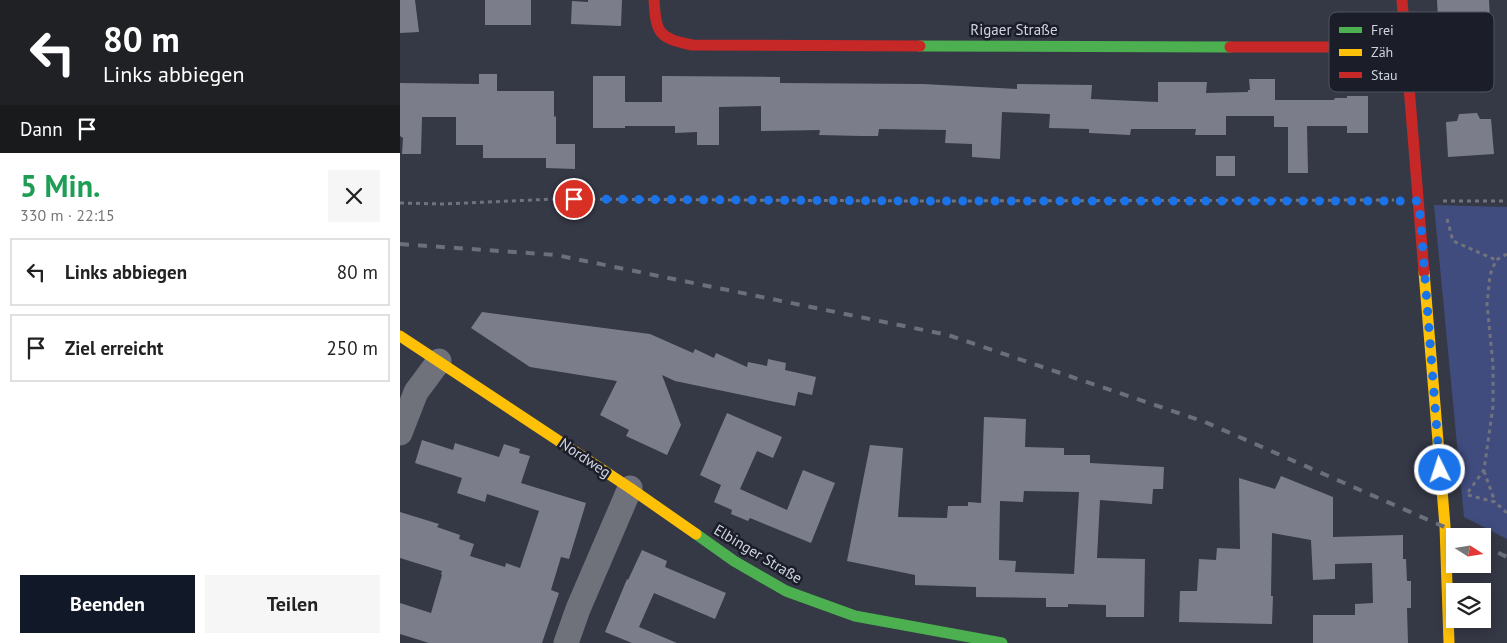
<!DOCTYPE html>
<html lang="de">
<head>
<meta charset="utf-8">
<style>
  :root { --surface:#fff; --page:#f6f6f6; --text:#222; --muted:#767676; --line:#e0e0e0; --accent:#111827 }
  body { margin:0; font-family:"PT Sans",sans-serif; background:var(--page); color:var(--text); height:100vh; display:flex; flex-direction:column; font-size:19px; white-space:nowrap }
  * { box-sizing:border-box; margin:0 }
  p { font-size:16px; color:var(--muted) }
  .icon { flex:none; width:28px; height:28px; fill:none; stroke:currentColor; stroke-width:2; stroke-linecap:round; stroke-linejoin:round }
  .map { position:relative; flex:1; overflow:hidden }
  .drawer { display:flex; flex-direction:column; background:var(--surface); width:400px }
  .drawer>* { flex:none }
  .hud { background:#202124; color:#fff; overflow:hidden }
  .needle { width:32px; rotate:102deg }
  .tools { position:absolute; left:1046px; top:528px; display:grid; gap:10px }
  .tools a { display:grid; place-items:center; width:45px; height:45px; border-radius:0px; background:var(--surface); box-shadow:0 2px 12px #0003; font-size:25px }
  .pin { position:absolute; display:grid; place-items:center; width:42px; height:42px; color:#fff; margin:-21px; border:2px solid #fff; border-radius:50%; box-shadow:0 1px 5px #0007 }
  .me { position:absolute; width:55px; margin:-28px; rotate:356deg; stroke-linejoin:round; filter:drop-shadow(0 0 4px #0008) }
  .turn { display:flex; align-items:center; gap:18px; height:105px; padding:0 20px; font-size:22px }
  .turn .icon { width:65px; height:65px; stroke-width:2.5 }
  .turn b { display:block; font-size:35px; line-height:42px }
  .then { display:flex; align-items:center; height:48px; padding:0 20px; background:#0003; gap:10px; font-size:19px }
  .round { display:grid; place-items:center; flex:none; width:52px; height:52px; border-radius:0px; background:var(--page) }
  .head { display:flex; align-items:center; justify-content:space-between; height:85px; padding:0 20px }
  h1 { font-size:30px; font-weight:700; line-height:38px; color:#1e9e55 }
  .action { display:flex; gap:10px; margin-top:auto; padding:10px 20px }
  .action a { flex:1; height:58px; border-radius:0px; background:var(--accent); color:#fff; font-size:20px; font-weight:700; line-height:58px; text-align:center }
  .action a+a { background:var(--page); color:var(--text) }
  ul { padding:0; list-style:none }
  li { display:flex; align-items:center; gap:15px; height:68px; margin:0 10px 8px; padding:0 10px; border:2px solid var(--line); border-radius:0px }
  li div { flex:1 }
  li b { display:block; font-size:19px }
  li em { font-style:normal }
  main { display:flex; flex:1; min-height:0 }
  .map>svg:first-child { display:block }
</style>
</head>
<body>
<main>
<section class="drawer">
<div class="hud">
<div class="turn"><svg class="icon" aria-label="left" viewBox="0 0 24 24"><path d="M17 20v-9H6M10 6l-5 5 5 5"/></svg><div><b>80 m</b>Links abbiegen</div></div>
<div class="then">Dann<svg class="icon" aria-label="arrive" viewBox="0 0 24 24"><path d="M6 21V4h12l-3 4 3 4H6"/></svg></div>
</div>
<div class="head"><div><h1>5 Min.</h1><p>330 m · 22:15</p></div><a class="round"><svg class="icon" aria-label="close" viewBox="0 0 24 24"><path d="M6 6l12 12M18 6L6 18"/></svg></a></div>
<ul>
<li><svg class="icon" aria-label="left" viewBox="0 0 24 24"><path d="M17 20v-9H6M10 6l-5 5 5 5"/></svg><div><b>Links abbiegen</b></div><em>80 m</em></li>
<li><svg class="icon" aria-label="arrive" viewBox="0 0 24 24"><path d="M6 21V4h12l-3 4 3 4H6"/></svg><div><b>Ziel erreicht</b></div><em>250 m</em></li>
</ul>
<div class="action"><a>Beenden</a><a>Teilen</a></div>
</section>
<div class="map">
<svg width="1107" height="643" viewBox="0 0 1107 643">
  <rect width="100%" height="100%" fill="#353845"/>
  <polygon fill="#404c7e" points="1034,205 1107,207 1107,539 1064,517"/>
  <g fill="#7b7e8a" fill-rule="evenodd">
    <polygon points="0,0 15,0 19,32 0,33"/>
    <rect x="85" y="0" width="46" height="25"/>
    <polygon points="188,0 222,0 221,26 171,24 172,1 188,2"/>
    <polygon points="1037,0 1089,0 1091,36 1039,39"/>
    <polygon points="79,74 97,74 97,91 154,91 154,117 156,116 156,144 175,144 175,169 146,168 146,158 83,158 83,145 56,145 56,117 22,117 21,154 2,154 3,138 0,136 0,83 79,84"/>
    <polygon points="193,76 225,76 225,102 262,102 262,76 380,77 380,83 523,84 617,89 617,84 692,85 691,99 758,102 758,82 807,82 806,93 848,92 848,90 850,90 849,79 875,79 875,100 934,100 935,98 947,98 947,96 968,96 968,133 947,133 947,126 907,126 908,173 888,173 888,127 874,127 874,116 826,116 826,135 795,135 796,129 731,129 730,135 689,133 689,129 649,128 650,114 602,112 600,159 572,157 572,144 545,143 546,130 479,129 478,136 461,136 419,135 420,130 361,131 361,106 319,107 319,145 297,145 297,132 275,133 275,126 225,126 225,128 193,128"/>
    <polygon points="1077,113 1080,119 1091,119 1094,154 1048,157 1046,122 1057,121 1059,114"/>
    <rect x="816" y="156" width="19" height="20"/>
    <polygon points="82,312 250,334 293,353 295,349 314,358 316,353 347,367 348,362 367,366 368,359 386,363 385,370 416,377 412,395 398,392 395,406 275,381 262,375 281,425 267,455 226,436 229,430 200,415 217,381 130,367 71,328"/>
    <polygon points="327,413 382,437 373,458 357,451 340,489 387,510 403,470 435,483 411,543 350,518 348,521 331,514 332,510 314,502 321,485 300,475"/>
    <path d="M 584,417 L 626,419 L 625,447 L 664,448 L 664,455 L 690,455 L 690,463 L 764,467 L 763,489 L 753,489 L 752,504 L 700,500 L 697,558 L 745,559 L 744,617 L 706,617 L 706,605 L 668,604 L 668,607 L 646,607 L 646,598 L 576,597 L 576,587 L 515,585 L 515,575 L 447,561 L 470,445 L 503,448 L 498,517 L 547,518 L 548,506 L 568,506 L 568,502 L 581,503 ZM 624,491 L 679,492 L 674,574 L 615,572 L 616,561 L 599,560 L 600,501 L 623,502 Z"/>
    <polygon points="22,440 53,450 55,443 99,457 104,444 120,449 119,453 130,456 121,483 186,503 169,559 161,557 151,590 159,593 142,643 29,643 0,634 0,603 31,613 42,575 41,574 42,571 0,558 0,512 39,524 37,527 60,535 59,539 74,544 70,556 105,567 106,563 120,568 139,511 87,494 85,502 57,493 62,478 15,463"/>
    <polygon points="881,476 933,497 933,537 1003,535 1003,559 1006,559 1007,581 1011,581 1011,608 1007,608 1008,643 913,643 913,615 955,615 955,604 973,603 972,563 935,564 935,579 913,580 911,540 872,533 871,596 873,596 872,624 779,622 780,591 797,591 799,559 816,560 817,548 840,549 839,478 875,489"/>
    <polygon points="242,550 267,561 265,567 326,593 315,619 254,593 239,627 277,643 232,643 205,632 227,579 228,580"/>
  </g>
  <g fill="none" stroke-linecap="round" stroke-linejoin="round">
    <g stroke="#70737b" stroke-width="3" stroke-dasharray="4 4" stroke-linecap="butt">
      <polyline points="1043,201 1107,201"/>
      <polyline points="0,203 43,204 155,199 519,201 994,200"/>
      <polyline points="1047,219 1053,241 1096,260"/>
      <polyline points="1084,471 1095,502"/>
      <polyline points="1068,492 1084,470 1093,406 1093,365 1087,304 1090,275 1096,260 1107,254"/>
      <polyline points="1068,495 1095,502 1107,513"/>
    </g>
    <g stroke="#6f717b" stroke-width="25">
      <polyline points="0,433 16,392 39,361"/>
      <polyline points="166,643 178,609 230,488"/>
    </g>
    <g stroke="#4caf50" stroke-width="11">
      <polyline points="520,46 830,47"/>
      <polyline points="296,534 334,561 386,591 455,616 602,643"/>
    </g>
    <g stroke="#ffc107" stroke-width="11">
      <polyline points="1024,272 1045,526 1049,643"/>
      <polyline points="0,336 230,488 296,534"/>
    </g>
    <g stroke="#c62828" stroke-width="11">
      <path d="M 254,0 C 256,34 259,38 292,45 L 520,46"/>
      <polyline points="1002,0 1024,272"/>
      <polyline points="830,47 1006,47"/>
    </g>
    <g stroke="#6c6f79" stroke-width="4" stroke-dasharray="9 9" stroke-linecap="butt">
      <polyline points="0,244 156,255 548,335 805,422 1065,536"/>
      <polyline points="1082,545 1107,557"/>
    </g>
  </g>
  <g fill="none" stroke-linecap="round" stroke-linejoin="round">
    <polyline stroke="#1a73e8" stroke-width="9" stroke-dasharray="0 16.2" points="174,199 519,201 1019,201 1040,470"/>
  </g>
  <g text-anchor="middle" stroke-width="5" stroke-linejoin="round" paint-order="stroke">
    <g font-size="15" fill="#d0d4e2" stroke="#1b1e28">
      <text x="614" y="35">Rigaer Straße</text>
      <text transform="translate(185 458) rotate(34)" y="5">Nordweg</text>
      <text transform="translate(358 554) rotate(31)" y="5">Elbinger Straße</text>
    </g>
  </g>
  <rect x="929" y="12" width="165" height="80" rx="8" fill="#1b1e28" stroke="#515560" stroke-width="1"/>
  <rect x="939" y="27" width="23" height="6" fill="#4caf50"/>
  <rect x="939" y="49" width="23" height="7" fill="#ffc107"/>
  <rect x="939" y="72" width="23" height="6" fill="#c62828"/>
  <g font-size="14" fill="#d0d4e2">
    <text x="971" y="35">Frei</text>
    <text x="971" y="57">Zäh</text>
    <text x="971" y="80">Stau</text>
  </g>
</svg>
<div class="tools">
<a><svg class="needle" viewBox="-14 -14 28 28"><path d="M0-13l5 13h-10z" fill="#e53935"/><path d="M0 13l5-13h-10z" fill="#767676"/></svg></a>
<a><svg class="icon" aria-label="layers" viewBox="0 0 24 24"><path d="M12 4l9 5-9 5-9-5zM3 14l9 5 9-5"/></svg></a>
</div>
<div class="pin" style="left:174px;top:199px;background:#d93025"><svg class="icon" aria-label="arrive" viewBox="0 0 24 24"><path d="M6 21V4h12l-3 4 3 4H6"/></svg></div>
<svg class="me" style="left:1040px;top:470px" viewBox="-20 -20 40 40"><circle r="17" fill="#1a73e8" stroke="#fff" stroke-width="3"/><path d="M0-11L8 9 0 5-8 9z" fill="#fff"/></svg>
</div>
</main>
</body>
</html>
